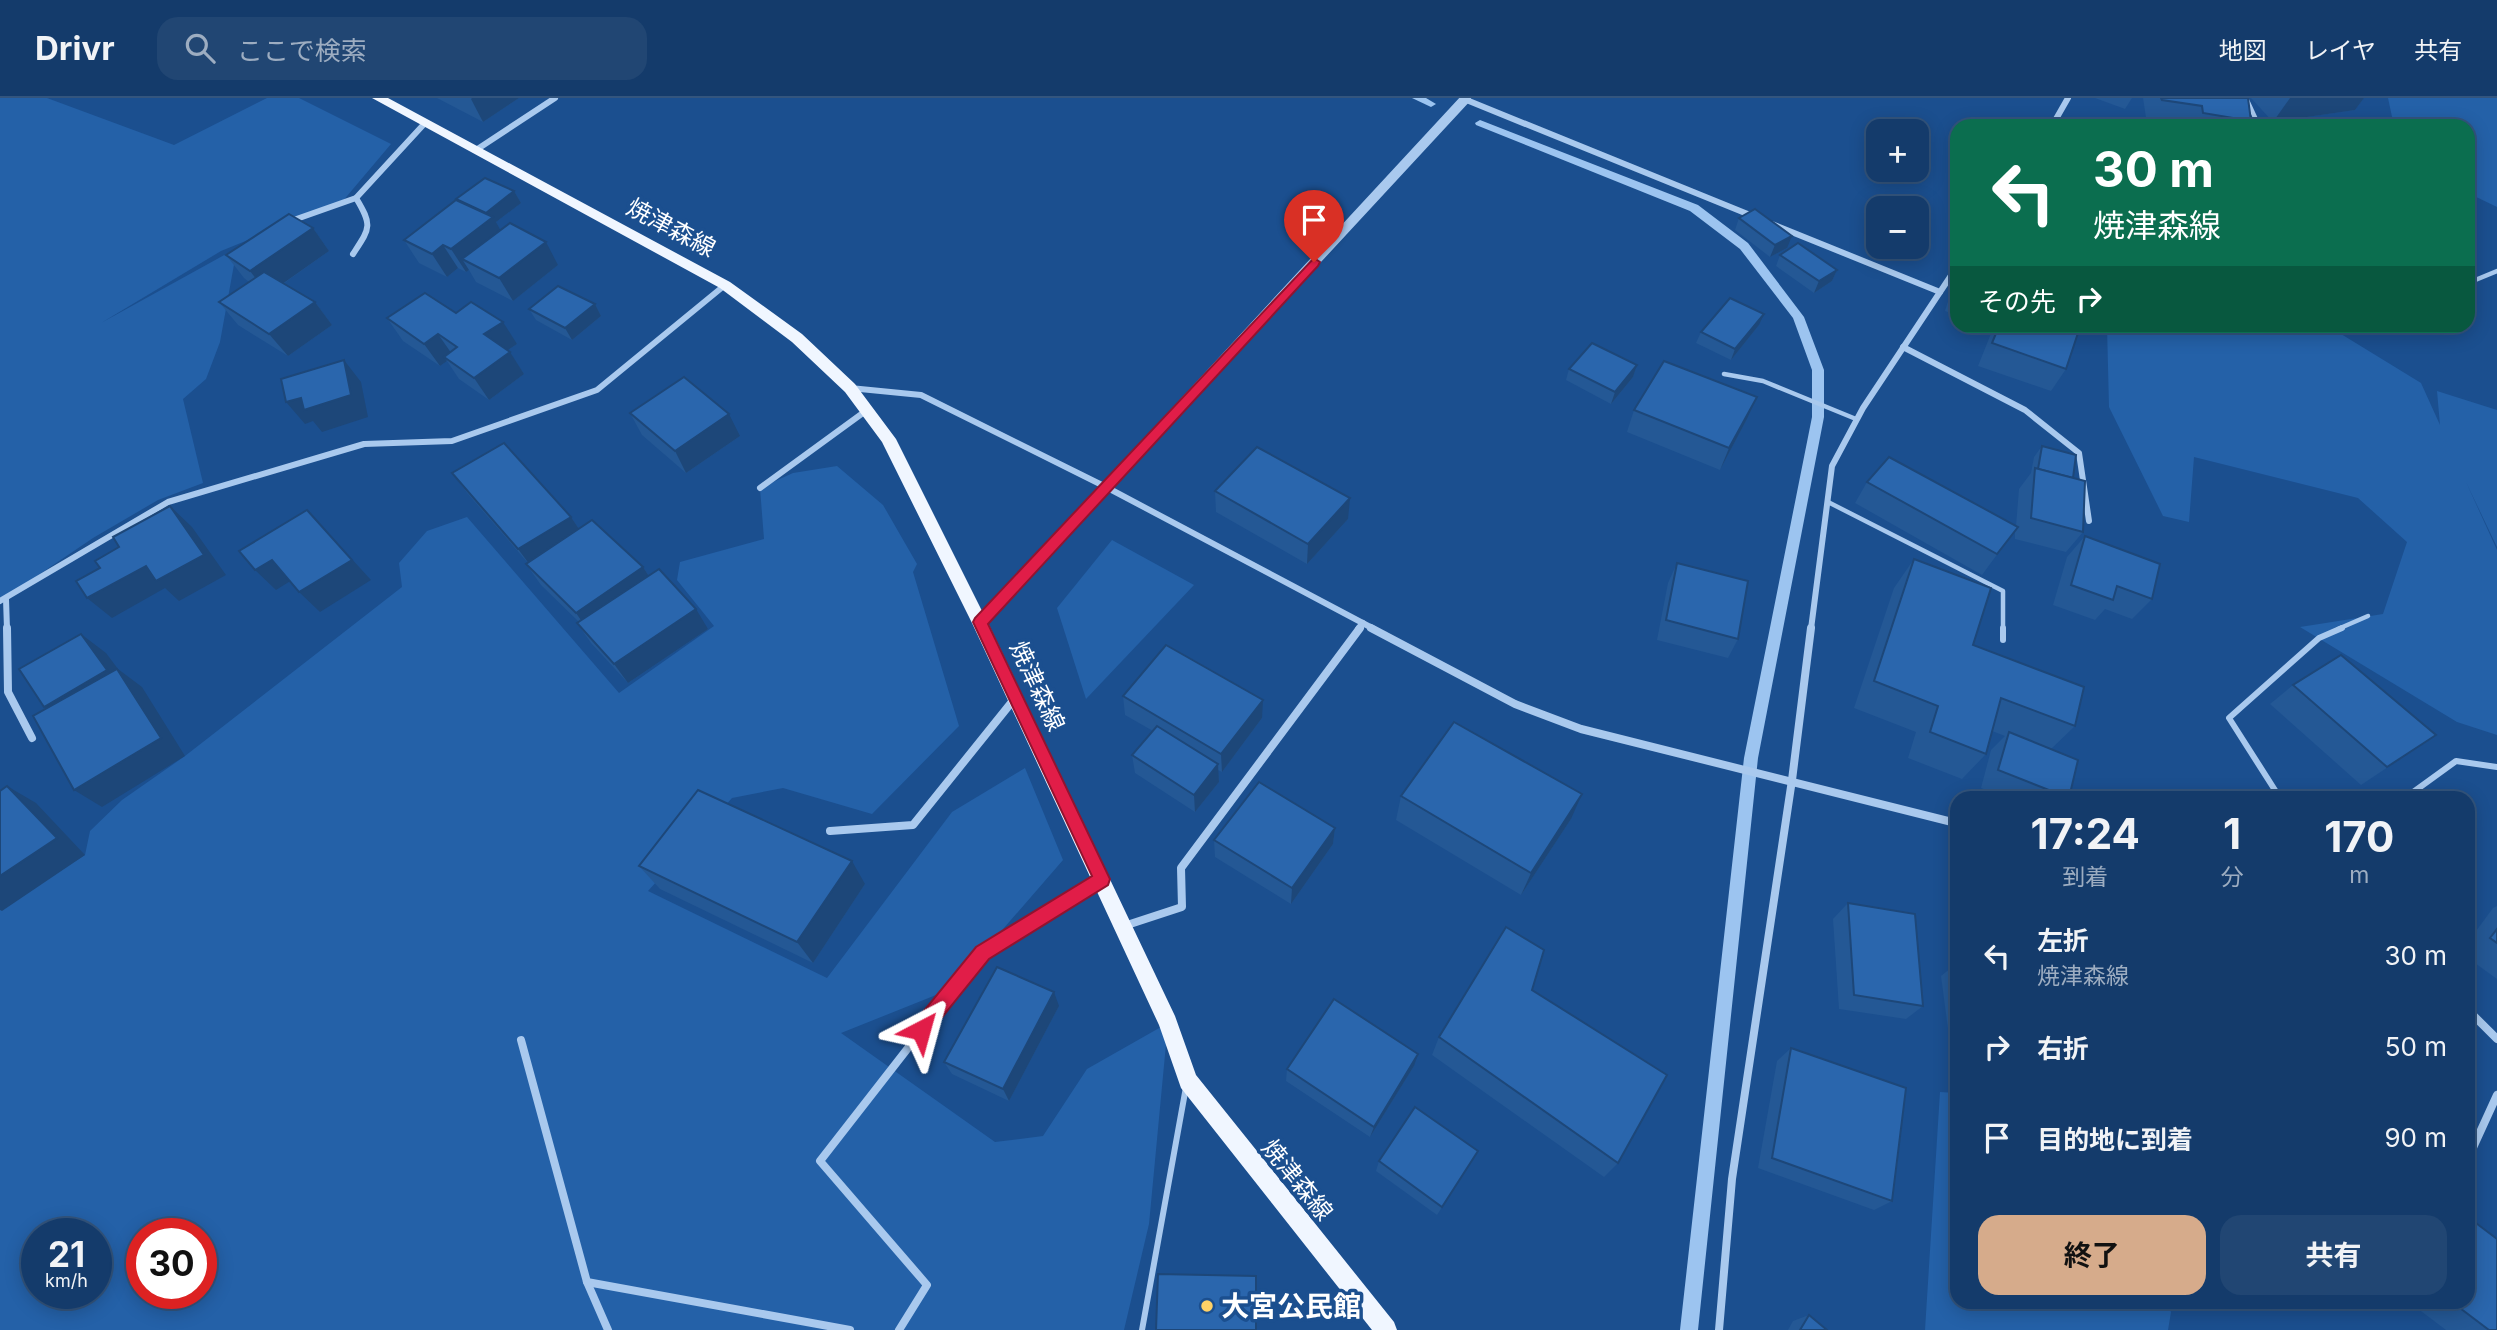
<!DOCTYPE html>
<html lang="ja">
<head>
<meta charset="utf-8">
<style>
  :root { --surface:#143b6b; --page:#214673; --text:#f1f3f6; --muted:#9dadc1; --line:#33557e; --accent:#d6ab8b }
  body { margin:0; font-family:Inter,"Noto Sans JP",sans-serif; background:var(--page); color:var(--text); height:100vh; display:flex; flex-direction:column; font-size:26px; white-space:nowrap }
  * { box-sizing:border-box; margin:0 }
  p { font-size:23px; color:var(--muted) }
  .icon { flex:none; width:38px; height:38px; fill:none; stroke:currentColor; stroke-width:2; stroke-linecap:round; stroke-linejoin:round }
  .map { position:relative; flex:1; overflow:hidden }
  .panel { position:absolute; left:1950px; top:693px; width:525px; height:518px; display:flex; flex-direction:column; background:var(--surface); border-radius:21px; box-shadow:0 4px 18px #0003,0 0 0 2px var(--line) }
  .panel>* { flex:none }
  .top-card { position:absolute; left:1950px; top:21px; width:525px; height:214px; border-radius:21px; box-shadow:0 4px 18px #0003,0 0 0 2px var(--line); background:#0b6e4f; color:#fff; overflow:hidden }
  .fabs { position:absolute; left:1866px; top:21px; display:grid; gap:14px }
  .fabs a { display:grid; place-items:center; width:63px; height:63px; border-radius:14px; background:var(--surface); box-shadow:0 4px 18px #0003,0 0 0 2px var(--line); font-size:35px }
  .speed { position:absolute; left:21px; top:1120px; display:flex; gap:14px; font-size:35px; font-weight:700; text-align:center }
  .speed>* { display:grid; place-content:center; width:91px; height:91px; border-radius:50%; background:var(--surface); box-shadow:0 4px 18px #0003,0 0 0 2px var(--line); line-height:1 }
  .speed small { font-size:18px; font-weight:400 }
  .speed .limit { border:10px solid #d22; background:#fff; color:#111 }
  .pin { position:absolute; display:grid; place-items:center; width:60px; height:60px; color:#fff; margin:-72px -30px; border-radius:50% 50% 50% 0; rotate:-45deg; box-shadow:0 0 7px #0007 }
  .pin .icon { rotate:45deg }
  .me { position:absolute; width:77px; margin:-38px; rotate:39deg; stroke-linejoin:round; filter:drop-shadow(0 0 5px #0008) }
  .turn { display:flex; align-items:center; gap:24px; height:147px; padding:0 28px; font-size:32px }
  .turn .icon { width:91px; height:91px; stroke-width:2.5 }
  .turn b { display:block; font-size:49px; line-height:60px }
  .then { display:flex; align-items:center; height:66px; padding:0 28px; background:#0003; gap:14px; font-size:26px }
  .eta { display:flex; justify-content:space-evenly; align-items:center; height:119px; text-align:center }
  .eta b { font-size:42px; font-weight:700; line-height:49px }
  .button { display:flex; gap:14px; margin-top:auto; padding:14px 28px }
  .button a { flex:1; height:80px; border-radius:21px; background:var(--accent); color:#111; font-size:28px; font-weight:700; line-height:80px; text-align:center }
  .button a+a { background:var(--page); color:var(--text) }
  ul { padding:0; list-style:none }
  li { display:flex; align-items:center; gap:21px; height:91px; padding:0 28px }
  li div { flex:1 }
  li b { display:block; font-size:26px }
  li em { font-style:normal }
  header { display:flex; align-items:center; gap:42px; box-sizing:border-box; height:98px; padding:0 35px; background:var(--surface); border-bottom:2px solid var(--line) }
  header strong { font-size:33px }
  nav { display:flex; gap:38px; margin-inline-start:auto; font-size:24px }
  .search { width:490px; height:63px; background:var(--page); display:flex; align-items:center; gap:18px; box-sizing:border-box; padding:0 24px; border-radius:21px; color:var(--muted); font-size:26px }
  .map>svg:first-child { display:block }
</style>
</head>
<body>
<header>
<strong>Drivr</strong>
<div class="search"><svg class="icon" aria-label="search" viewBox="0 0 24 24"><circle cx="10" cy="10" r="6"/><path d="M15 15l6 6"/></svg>ここで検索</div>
<nav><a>地図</a><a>レイヤ</a><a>共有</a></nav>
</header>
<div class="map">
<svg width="2497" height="1232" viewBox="0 0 2497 1232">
  <rect width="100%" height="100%" fill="#1b4f8f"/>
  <g fill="#2461a8" fill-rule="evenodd">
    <polygon points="0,0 47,0 174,47 267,0 299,0 391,46 342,104 221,153 101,225 237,150 220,244 206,281 183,301 203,385 158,402 93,440 0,503"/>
    <polygon points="2388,0 2497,0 2497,109 2468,95 2468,28 2394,28"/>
    <polygon points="2107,228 2328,228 2421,285 2440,327 2437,293 2497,312 2497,449 2466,384 2497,452 2497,637 2457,624 2300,529 2383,516 2407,444 2358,400 2194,359 2189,424 2163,418 2109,309"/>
    <path d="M 837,368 L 883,407 L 917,466 L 913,474 L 959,628 L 872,716 L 783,690 L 732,700 L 648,793 L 827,880 L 952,714 L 1025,670 L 1063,762 L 951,891 L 841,935 L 995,1044 L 1043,1038 L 1087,971 L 1168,925 L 1149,1126 L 1124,1232 L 0,1232 L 0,811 L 85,757 L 90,733 L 122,702 L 185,658 L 402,489 L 399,465 L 427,433 L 467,419 L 619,595 L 714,528 L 677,482 L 680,464 L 764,441 L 760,390 L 793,375 ZM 37,1136 L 96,1136 L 96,1195 L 37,1195 ZM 142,1136 L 201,1136 L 201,1195 L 142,1195 Z"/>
    <polygon points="1112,442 1194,487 1086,601 1057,510"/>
    <polygon points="1940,994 1956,995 1956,1204 2166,1204 2171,1214 2168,1232 1925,1232"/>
  </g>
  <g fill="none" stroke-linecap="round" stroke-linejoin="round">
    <g fill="#9cc4f0" fill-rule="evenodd">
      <polygon points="1412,0 1426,0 1436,6 1431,9"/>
      <polygon points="1480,22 1698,107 1748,145 1804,219 1824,272 1824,319 1758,660 1698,1232 1680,1232 1744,660 1812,319 1812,272 1793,220 1740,151 1690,113 1476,27 1475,25"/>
    </g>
    <g stroke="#a9c9ee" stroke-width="4.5">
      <polyline points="2246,0 2259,28"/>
      <polyline points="2468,185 2497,173"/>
      <polyline points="1724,276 1763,283 1856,321"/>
      <polyline points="1828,404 2003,493 2003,531"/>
      <polyline points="2338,531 2368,518"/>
    </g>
    <g stroke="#a9c9ee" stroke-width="6">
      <polyline points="2003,530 2003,542"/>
      <polyline points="2280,700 2229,620 2319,540 2342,530"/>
      <polyline points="2405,700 2456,663 2497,669"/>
      <polyline points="1142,1232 1186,989"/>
    </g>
    <g stroke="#a9c9ee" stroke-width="6">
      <polyline points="1464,1 1755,119"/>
      <polyline points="2052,28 2068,0"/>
      <polyline points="476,52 555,0"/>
      <polyline points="288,124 356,100 425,25"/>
      <polyline points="1772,126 1940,194"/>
      <path d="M 353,156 C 370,130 373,128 356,100"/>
      <polyline points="1903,249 2025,312 2079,355 2089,423"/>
      <polyline points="850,290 921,297 1106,389 1374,531"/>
      <polyline points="760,390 867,312"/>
      <polyline points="6,501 7,531"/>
      <polyline points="0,503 168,404 364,346 452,343 597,292 725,187"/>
      <polyline points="1358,531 1363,525"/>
      <polyline points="1811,531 1832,368 1863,310 1956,170"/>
    </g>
    <g stroke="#a9c9ee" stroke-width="8">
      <polyline points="7,530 8,594 32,640"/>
      <polyline points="1371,530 1515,606 1581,631 1956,725"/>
      <polyline points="830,733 913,727 1015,600"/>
      <polyline points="1124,828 1182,809 1181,770 1360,530"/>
      <polyline points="2468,912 2497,941"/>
      <polyline points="521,942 587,1184 850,1232"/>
      <polyline points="2471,1054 2497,997"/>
      <polyline points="587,1184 608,1232"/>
      <polyline points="899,1232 927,1187 820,1063 982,855 1101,782"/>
      <polyline points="1719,1232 1732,1081 1792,682 1811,530"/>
    </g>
    <polyline stroke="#a9c9ee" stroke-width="10" points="980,525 1466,0"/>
    <polygon fill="#f0f6ff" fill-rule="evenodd" points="372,0 388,0 730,184 802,236 855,286 896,341 988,525 1175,918 1196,977 1394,1224 1397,1232 1372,1232 1181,990 1159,927 972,525 882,344 845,294 792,244 720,190"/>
  </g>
  <g fill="#245895">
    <polygon points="437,0 519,0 483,24"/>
    <polygon points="2095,0 2132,0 2125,11"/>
    <polygon points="2143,0 2248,0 2251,23 2248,28 2161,28 2147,26"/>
    <polygon points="2251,0 2364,0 2355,12 2273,24"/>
    <polygon points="514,93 521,105 496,124 500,132 558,167 513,203 476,184 469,172 466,174 458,170 447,179 419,165 404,142 457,103 456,101"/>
    <polygon points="1739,120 1787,150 1770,159 1735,132"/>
    <polygon points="313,130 329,153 283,186 315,204 332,227 288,258 238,227 219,204 249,184 244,180 226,157"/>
    <polygon points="1780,157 1837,172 1832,183 1814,195 1776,168"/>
    <polygon points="1956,178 1956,217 1945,213"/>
    <polygon points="595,206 601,218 572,242 536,222 529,211"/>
    <polygon points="456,215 517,246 508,252 524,276 489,302 459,281 447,263 440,268 403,243 387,220"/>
    <polygon points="1759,227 1731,262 1696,245 1701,234"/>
    <polygon points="1995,228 2056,228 2066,271 2051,293 1978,268 1992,233"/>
    <polygon points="1637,267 1633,279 1611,306 1566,282 1569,271"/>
    <polygon points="1757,299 1747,321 1720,372 1627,334 1634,312"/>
    <polygon points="630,315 740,338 686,375 642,337"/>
    <polygon points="2042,348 2073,380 2083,434 2066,454 2015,441 2015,432 1982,477 1855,405 1867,384 2016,428 2019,391 2031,375 2034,359"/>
    <polygon points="452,375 571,419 579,431 643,469 649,478 708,531 628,585 591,545 577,525 579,524 541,487 526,466 528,465 468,396"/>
    <polygon points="1215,393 1348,421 1307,466 1216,414"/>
    <polygon points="2085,438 2152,501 2132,521 2105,511 2095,522 2053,507 2067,459"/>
    <polygon points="1914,461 1973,547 2075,628 2051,651 2069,700 2007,700 1981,690 1991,652 2005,638 1992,633 1986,656 1962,681 1908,660 1916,634 1854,610 1894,490"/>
    <polygon points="1677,465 1738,541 1728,560 1657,542 1668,485"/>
    <polygon points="2293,587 2436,637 2361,687 2270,606"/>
    <polygon points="1123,598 1262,620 1222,674 1218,672 1219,684 1195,714 1135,675 1132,657 1153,633 1125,617"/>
    <polygon points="1401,698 1571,721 1521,797 1396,722"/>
    <polygon points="1335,730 1333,746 1291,806 1215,759 1214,742"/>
    <polygon points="639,768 865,786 813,865 660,791"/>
    <polygon points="1848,805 1923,908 1906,921 1839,911 1833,821"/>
    <polygon points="2497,808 2497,881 2468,860 2468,844 2493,810"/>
    <polygon points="1956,866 1956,947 1950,946 1941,878"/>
    <polygon points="1532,892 1618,1065 1604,1079 1432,957 1439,939"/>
    <polygon points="1059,908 1009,1003 952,976 944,964"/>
    <polygon points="1791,950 1892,1103 1874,1112 1758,1070 1777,963"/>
    <polygon points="1414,968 1370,1039 1286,983 1287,971"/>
    <polygon points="1478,1053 1437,1117 1376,1073 1379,1063"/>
    <polygon points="2409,1204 2468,1204 2497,1232 2446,1232"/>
    <polygon points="1809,1217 1827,1232 1788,1232 1793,1223"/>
  </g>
  <g fill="#1d4779">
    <polygon points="472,0 519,0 483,24 471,1"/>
    <polygon points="2290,0 2364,0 2355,12 2273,24"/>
    <polygon points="514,93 521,105 496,124 506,142 462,161 469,172 466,174 451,151 490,121 486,115"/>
    <polygon points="313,130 329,153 268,196 250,173"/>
    <polygon points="1792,138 1787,150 1770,159 1775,147"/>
    <polygon points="546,144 558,167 513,203 499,180"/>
    <polygon points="443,147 458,170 447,179 432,156"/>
    <polygon points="1837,172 1832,183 1814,195 1819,183"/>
    <polygon points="315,204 332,227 288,258 269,236"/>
    <polygon points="595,206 601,218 572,242 565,230"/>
    <polygon points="1764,216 1759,227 1731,262 1735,251"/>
    <polygon points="503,224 517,246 499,258 484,236"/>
    <polygon points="438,236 454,259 444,259 447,263 440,268 424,246"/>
    <polygon points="510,254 524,276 489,302 474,280"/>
    <polygon points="344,262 361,284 368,319 322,334 313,323 305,326 286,304 301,300"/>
    <polygon points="1637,267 1633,279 1611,306 1615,294"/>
    <polygon points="1757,299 1747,321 1720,372 1729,350"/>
    <polygon points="729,316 740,338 686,375 675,353"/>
    <polygon points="1350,400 1348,421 1307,466 1308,446"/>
    <polygon points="170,408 192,429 226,477 179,503 165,490 112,520 87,500 146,468"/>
    <polygon points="307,412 371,482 320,514 299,494"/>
    <polygon points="571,419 585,440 533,471 518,451"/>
    <polygon points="272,462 292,482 276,492 255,472"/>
    <polygon points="643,469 656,489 590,535 576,515"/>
    <polygon points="696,511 708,531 628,585 614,566"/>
    <polygon points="81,536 106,555 118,571 142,589 185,658 102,709 74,692 71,628 44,609"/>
    <polygon points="1263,602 1262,620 1222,674 1221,656"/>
    <polygon points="1218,666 1219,684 1195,714 1194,697"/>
    <polygon points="7,688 36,705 85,757 2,813 0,812 0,778"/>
    <polygon points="1582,696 1571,721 1521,797 1531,775"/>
    <polygon points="1335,730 1333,746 1291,806 1292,790"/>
    <polygon points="852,763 865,786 813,865 797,844"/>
    <polygon points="1054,894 1059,908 1009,1003 1003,991"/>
    <polygon points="1418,956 1414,968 1370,1039 1374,1029"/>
  </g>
  <g fill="#2a66ad" stroke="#1d4779" stroke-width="2">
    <polygon points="2161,0 2248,0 2251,23 2203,15 2202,8 2162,2"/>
    <polygon points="485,80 514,93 486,115 456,101"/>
    <polygon points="456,102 493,119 451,151 443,147 432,156 404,142"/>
    <polygon points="1755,111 1792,138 1775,147 1739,120"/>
    <polygon points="289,116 313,130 250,173 226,157"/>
    <polygon points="510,125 546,144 499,180 462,161"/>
    <polygon points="1798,145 1837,172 1819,183 1780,157"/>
    <polygon points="264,174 315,204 269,236 219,204"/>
    <polygon points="1956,185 1956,203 1951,202"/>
    <polygon points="558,188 595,206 565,230 529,211"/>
    <polygon points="425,195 456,215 471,204 503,224 484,236 510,254 474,280 444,259 457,249 438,236 424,246 387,220"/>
    <polygon points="1730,200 1764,216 1735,251 1701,234"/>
    <polygon points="1999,228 2056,228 2078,235 2066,271 1992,245"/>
    <polygon points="1592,245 1637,267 1615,294 1569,271"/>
    <polygon points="344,262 351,297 304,312 301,300 286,304 281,281"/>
    <polygon points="1664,263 1757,299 1729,350 1634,312"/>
    <polygon points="684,279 729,316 675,353 630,315"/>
    <polygon points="504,345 571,419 518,451 452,375"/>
    <polygon points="2042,348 2076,357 2073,380 2038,371"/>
    <polygon points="1257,349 1350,400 1308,446 1215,393"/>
    <polygon points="1889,359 2018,429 1997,456 1867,384"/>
    <polygon points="2035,370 2085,383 2083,434 2031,420"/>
    <polygon points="170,408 204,457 156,483 146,468 87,500 76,483 100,470 95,463 119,449 113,439"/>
    <polygon points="307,412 352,462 299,494 272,462 255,472 239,453"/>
    <polygon points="592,422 643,469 576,515 526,466"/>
    <polygon points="2085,438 2160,466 2152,501 2117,488 2113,502 2071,487"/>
    <polygon points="1914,461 1991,490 1973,547 2084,589 2075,628 2001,600 1986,656 1930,634 1938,608 1874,583"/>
    <polygon points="1677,465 1748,483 1738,541 1666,522"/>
    <polygon points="659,471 696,511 614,566 577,525"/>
    <polygon points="81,536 107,572 44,609 19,571"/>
    <polygon points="1166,547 1263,602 1221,656 1123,598"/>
    <polygon points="2341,557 2436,637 2387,669 2293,587"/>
    <polygon points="117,571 161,640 74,692 33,618"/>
    <polygon points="1454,624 1582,696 1531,775 1401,698"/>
    <polygon points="1157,628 1218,666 1194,697 1132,657"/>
    <polygon points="2009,634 2078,662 2069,700 1998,672"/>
    <polygon points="1259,684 1335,730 1292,790 1214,742"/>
    <polygon points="7,688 57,740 0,778 0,693"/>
    <polygon points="698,692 852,763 797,844 639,768"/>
    <polygon points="1848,805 1915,816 1923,908 1854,897"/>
    <polygon points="1506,829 1544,852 1532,892 1667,977 1618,1065 1439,939"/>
    <polygon points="2497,831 2497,845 2490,840"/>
    <polygon points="997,869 1054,894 1003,991 944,964"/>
    <polygon points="1334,901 1418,956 1374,1029 1287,971"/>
    <polygon points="1791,950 1906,990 1892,1103 1772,1060"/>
    <polygon points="1415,1009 1478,1053 1442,1109 1379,1063"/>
    <polygon points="2468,1119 2497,1141 2497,1232 2489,1232 2452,1204 2468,1204"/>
    <polygon points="1158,1176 1256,1178 1256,1232 1156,1232"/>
    <polygon points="1809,1217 1827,1232 1800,1232"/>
  </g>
  <polygon fill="#e11d48" stroke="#92132f" stroke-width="2" points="1314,160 1320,164 1318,168 988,526 1110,781 1108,787 989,861 927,938 921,941 914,938 912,932 914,925 976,849 1092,778 973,524 975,520"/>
  <circle fill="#ffd166" stroke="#1b4f8f" stroke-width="2.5" cx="1207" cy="1208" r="7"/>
  <g text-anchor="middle" stroke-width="7" stroke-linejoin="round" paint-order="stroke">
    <g font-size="24" fill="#fff" stroke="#1b4f8f">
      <text transform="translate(671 130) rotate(28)" y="8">焼津森線</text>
      <text transform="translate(1037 588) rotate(65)" y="8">焼津森線</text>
      <text transform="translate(1297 1082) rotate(51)" y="8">焼津森線</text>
    </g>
    <g font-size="28" font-weight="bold" fill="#fff" stroke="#1b4f8f" text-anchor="start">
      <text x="1221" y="1218">大宮公民館</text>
    </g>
  </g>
</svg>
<div class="fabs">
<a>+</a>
<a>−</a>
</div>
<div class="speed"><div>21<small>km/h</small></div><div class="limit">30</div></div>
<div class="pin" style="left:1314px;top:164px;background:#d93025"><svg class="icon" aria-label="arrive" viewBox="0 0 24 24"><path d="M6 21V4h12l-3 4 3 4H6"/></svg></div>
<svg class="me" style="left:921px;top:932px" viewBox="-20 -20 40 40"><path d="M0-17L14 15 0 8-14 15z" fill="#e11d48" stroke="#fff" stroke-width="4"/></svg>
<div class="top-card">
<div class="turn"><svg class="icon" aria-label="left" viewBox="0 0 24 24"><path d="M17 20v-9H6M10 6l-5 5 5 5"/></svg><div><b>30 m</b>焼津森線</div></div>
<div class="then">その先<svg class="icon" aria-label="right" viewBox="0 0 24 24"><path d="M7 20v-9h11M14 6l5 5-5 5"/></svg></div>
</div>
<section class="panel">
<div class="eta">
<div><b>17:24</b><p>到着</p></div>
<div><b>1</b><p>分</p></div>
<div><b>170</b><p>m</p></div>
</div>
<ul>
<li><svg class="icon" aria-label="left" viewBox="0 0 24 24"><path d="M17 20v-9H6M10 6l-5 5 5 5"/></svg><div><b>左折</b><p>焼津森線</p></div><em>30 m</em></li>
<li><svg class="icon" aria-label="right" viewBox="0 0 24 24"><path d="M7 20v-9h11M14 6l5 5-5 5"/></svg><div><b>右折</b></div><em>50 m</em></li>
<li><svg class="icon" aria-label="arrive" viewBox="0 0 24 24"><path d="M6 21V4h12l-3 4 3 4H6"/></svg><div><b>目的地に到着</b></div><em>90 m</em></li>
</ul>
<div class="button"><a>終了</a><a>共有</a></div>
</section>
</div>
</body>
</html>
